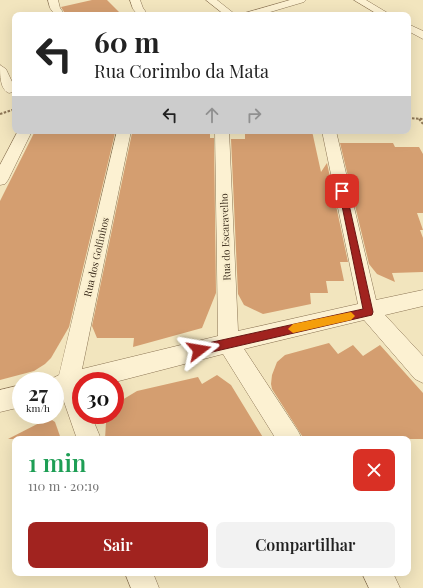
<!DOCTYPE html>
<html lang="pt">
<head>
<meta charset="utf-8">
<style>
  :root { --surface:#fff; --page:#f2f2f2; --text:#222; --muted:#767676; --accent:#a1231f }
  body { margin:0; font-family:"Playfair Display",serif; background:var(--page); color:var(--text); height:100vh; display:flex; flex-direction:column; font-size:15px; white-space:nowrap }
  * { box-sizing:border-box; margin:0 }
  p { font-size:13px; color:var(--muted) }
  .icon { flex:none; width:22px; height:22px; fill:none; stroke:currentColor; stroke-width:2; stroke-linecap:round; stroke-linejoin:round }
  .map { position:relative; flex:1; overflow:hidden }
  .side { position:absolute; left:12px; top:436px; width:399px; height:140px; display:flex; flex-direction:column; background:var(--surface); border-radius:8px; box-shadow:0 4px 16px #0002 }
  .side>* { flex:none }
  .top-card { position:absolute; left:12px; top:12px; width:399px; height:122px; border-radius:8px; box-shadow:0 4px 16px #0002; background:#fff; color:var(--text); overflow:hidden }
  .speed { position:absolute; left:12px; top:372px; display:flex; gap:8px; font-size:20px; font-weight:700; text-align:center }
  .speed>* { display:grid; place-content:center; width:52px; height:52px; border-radius:50%; background:var(--surface); box-shadow:0 4px 16px #0002; line-height:1 }
  .speed small { font-size:10px; font-weight:400 }
  .speed .limit { border:6px solid #d22; background:#fff; color:#111 }
  .pin { position:absolute; display:grid; place-items:center; width:34px; height:34px; color:#fff; margin:-17px; border-radius:8px; box-shadow:0 2px 6px #0006 }
  .me { position:absolute; width:44px; margin:-22px; rotate:76deg; stroke-linejoin:round; filter:drop-shadow(0 0 3px #0008) }
  .turn { display:flex; align-items:center; gap:14px; height:84px; padding:0 16px; font-size:18px }
  .turn .icon { width:52px; height:52px; stroke-width:2.5 }
  .turn b { display:block; font-size:28px; line-height:34px }
  .lanes { display:flex; align-items:center; height:38px; padding:0 16px; background:#0003; justify-content:center; gap:20px; direction:ltr }
  .lanes .off { opacity:.35 }
  .round { display:grid; place-items:center; flex:none; width:42px; height:42px; border-radius:8px; background:var(--page) }
  .headline { display:flex; align-items:center; justify-content:space-between; height:68px; padding:0 16px }
  h1 { font-size:24px; font-weight:600; line-height:30px; color:#1e9e55 }
  .cta { display:flex; gap:8px; margin-top:auto; padding:8px 16px }
  .cta a { flex:1; height:46px; border-radius:8px; background:var(--accent); color:#fff; font-size:16px; font-weight:600; line-height:46px; text-align:center }
  .cta a+a { background:var(--page); color:var(--text) }
  .map>svg:first-child { display:block }
</style>
</head>
<body>
<div class="map">
<svg width="423" height="588" viewBox="0 0 423 588">
  <rect width="100%" height="100%" fill="#f2e5be"/>
  <g fill="#d49e70">
    <polygon points="92,0 107,0 122,15 66,15 61,7"/>
    <polygon points="263,131 312,131 321,172 327,163 348,262 340,262 344,281 326,281 328,293 310,293 311,304 263,314 244,305 238,294 231,139 245,139 245,133 263,134"/>
    <polygon points="34,133 115,133 69,327 51,358 45,364 34,371 0,380 0,201"/>
    <polygon points="132,133 210,133 210,138 214,138 216,293 202,328 133,347 134,338 97,338 92,326"/>
    <polygon points="340,143 393,143 395,147 419,147 423,154 423,213 417,213 423,230 420,230 423,238 423,272 392,273 395,282 377,274 369,264"/>
    <polygon points="329,343 338,354 353,345 363,356 380,345 423,393 423,439 304,439 272,389 271,384 272,375 277,362 285,355"/>
    <polygon points="217,375 231,385 264,439 105,439 106,422 110,415 115,415 115,408 122,400 137,391 198,377 202,384"/>
    <polygon points="49,418 55,422 61,439 8,439"/>
  </g>
  <g fill="none" stroke-linecap="round" stroke-linejoin="round">
    <defs>
      <g id="street">
        <polygon points="48,0 58,0 60,8 65,15 55,15 50,8"/>
        <polygon points="130,0 140,0 143,8 148,15 138,15 133,9"/>
        <polygon points="206,0 217,0 236,15 225,15"/>
        <polygon points="290,0 306,0 304,2 260,15 244,15 245,13"/>
        <polygon points="354,0 366,0 391,15 379,15"/>
        <polygon points="408,24 423,31 423,39 408,31"/>
        <path d="M 0,65 L 6,69 L 15,88 L 13,92 L 9,93 C 0,90 0,75 0,65 Z"/>
        <polygon points="18,131 32,131 8,180 5,184 0,185 0,165"/>
        <polygon points="117,131 131,131 82,369 218,336 215,131 229,131 238,331 358,304 322,131 336,131 376,300 423,290 423,306 385,315 423,356 423,383 415,379 364,320 244,349 298,431 302,439 276,439 223,354 115,382 81,381 81,415 91,415 101,439 77,439 62,396 55,398 55,381 47,381 59,375"/>
        <polygon points="21,385 21,407 0,412 0,390"/>
        <polygon points="125,573 153,573 159,588 131,588"/>
        <polygon points="362,573 393,573 400,588 369,588"/>
      </g>
    </defs>
    <use href="#street" stroke="#8c7555" stroke-width="1"/>
    <g stroke="#8c7555" stroke-width="2" stroke-dasharray="2.5 1.5" stroke-linecap="butt">
      <polyline points="0,114 15,109"/>
      <polyline points="408,118 423,119"/>
      <polyline points="419,119 423,124"/>
    </g>
    <use href="#street" fill="#fcf1d2" fill-rule="evenodd"/>
  </g>
  <polygon fill="#a1231f" stroke="#691714" points="340,189 345,189 346,191 373,312 372,315 199,355 196,353 194,350 196,347 199,345 363,309 339,191"/>
  <polygon fill="#f59e0b" points="351,312 355,316 351,320 293,333 288,329 293,324"/>
  <g text-anchor="middle" stroke-width="4" stroke-linejoin="round" paint-order="stroke">
    <g font-size="10" fill="#3a2b1b" stroke="#f9eece">
      <text transform="translate(225 237) rotate(-92)" y="4">Rua do Escaravelho</text>
      <text transform="translate(96 257) rotate(-77)" y="4">Rua dos Golfinhos</text>
    </g>
  </g>
</svg>
<div class="speed"><div>27<small>km/h</small></div><div class="limit">30</div></div>
<div class="pin" style="left:342px;top:191px;background:#d93025"><svg class="icon" aria-label="arrive" viewBox="0 0 24 24"><path d="M6 21V4h12l-3 4 3 4H6"/></svg></div>
<svg class="me" style="left:199px;top:350px" viewBox="-20 -20 40 40"><path d="M0-17L14 15 0 8-14 15z" fill="#a1231f" stroke="#fff" stroke-width="4"/></svg>
<div class="top-card">
<div class="turn"><svg class="icon" aria-label="left" viewBox="0 0 24 24"><path d="M17 20v-9H6M10 6l-5 5 5 5"/></svg><div><b>60 m</b>Rua Corimbo da Mata</div></div>
<div class="lanes"><svg class="icon" aria-label="left" viewBox="0 0 24 24"><path d="M17 20v-9H6M10 6l-5 5 5 5"/></svg><svg class="icon off" aria-label="ahead" viewBox="0 0 24 24"><path d="M12 20V5M6 11l6-6 6 6"/></svg><svg class="icon off" aria-label="right" viewBox="0 0 24 24"><path d="M7 20v-9h11M14 6l5 5-5 5"/></svg></div>
</div>
<section class="side">
<div class="headline"><div><h1>1 min</h1><p>110 m · 20:19</p></div><a class="round" style="background:#d93025;color:#fff"><svg class="icon" aria-label="close" viewBox="0 0 24 24"><path d="M6 6l12 12M18 6L6 18"/></svg></a></div>
<div class="cta"><a>Sair</a><a>Compartilhar</a></div>
</section>
</div>
</body>
</html>
